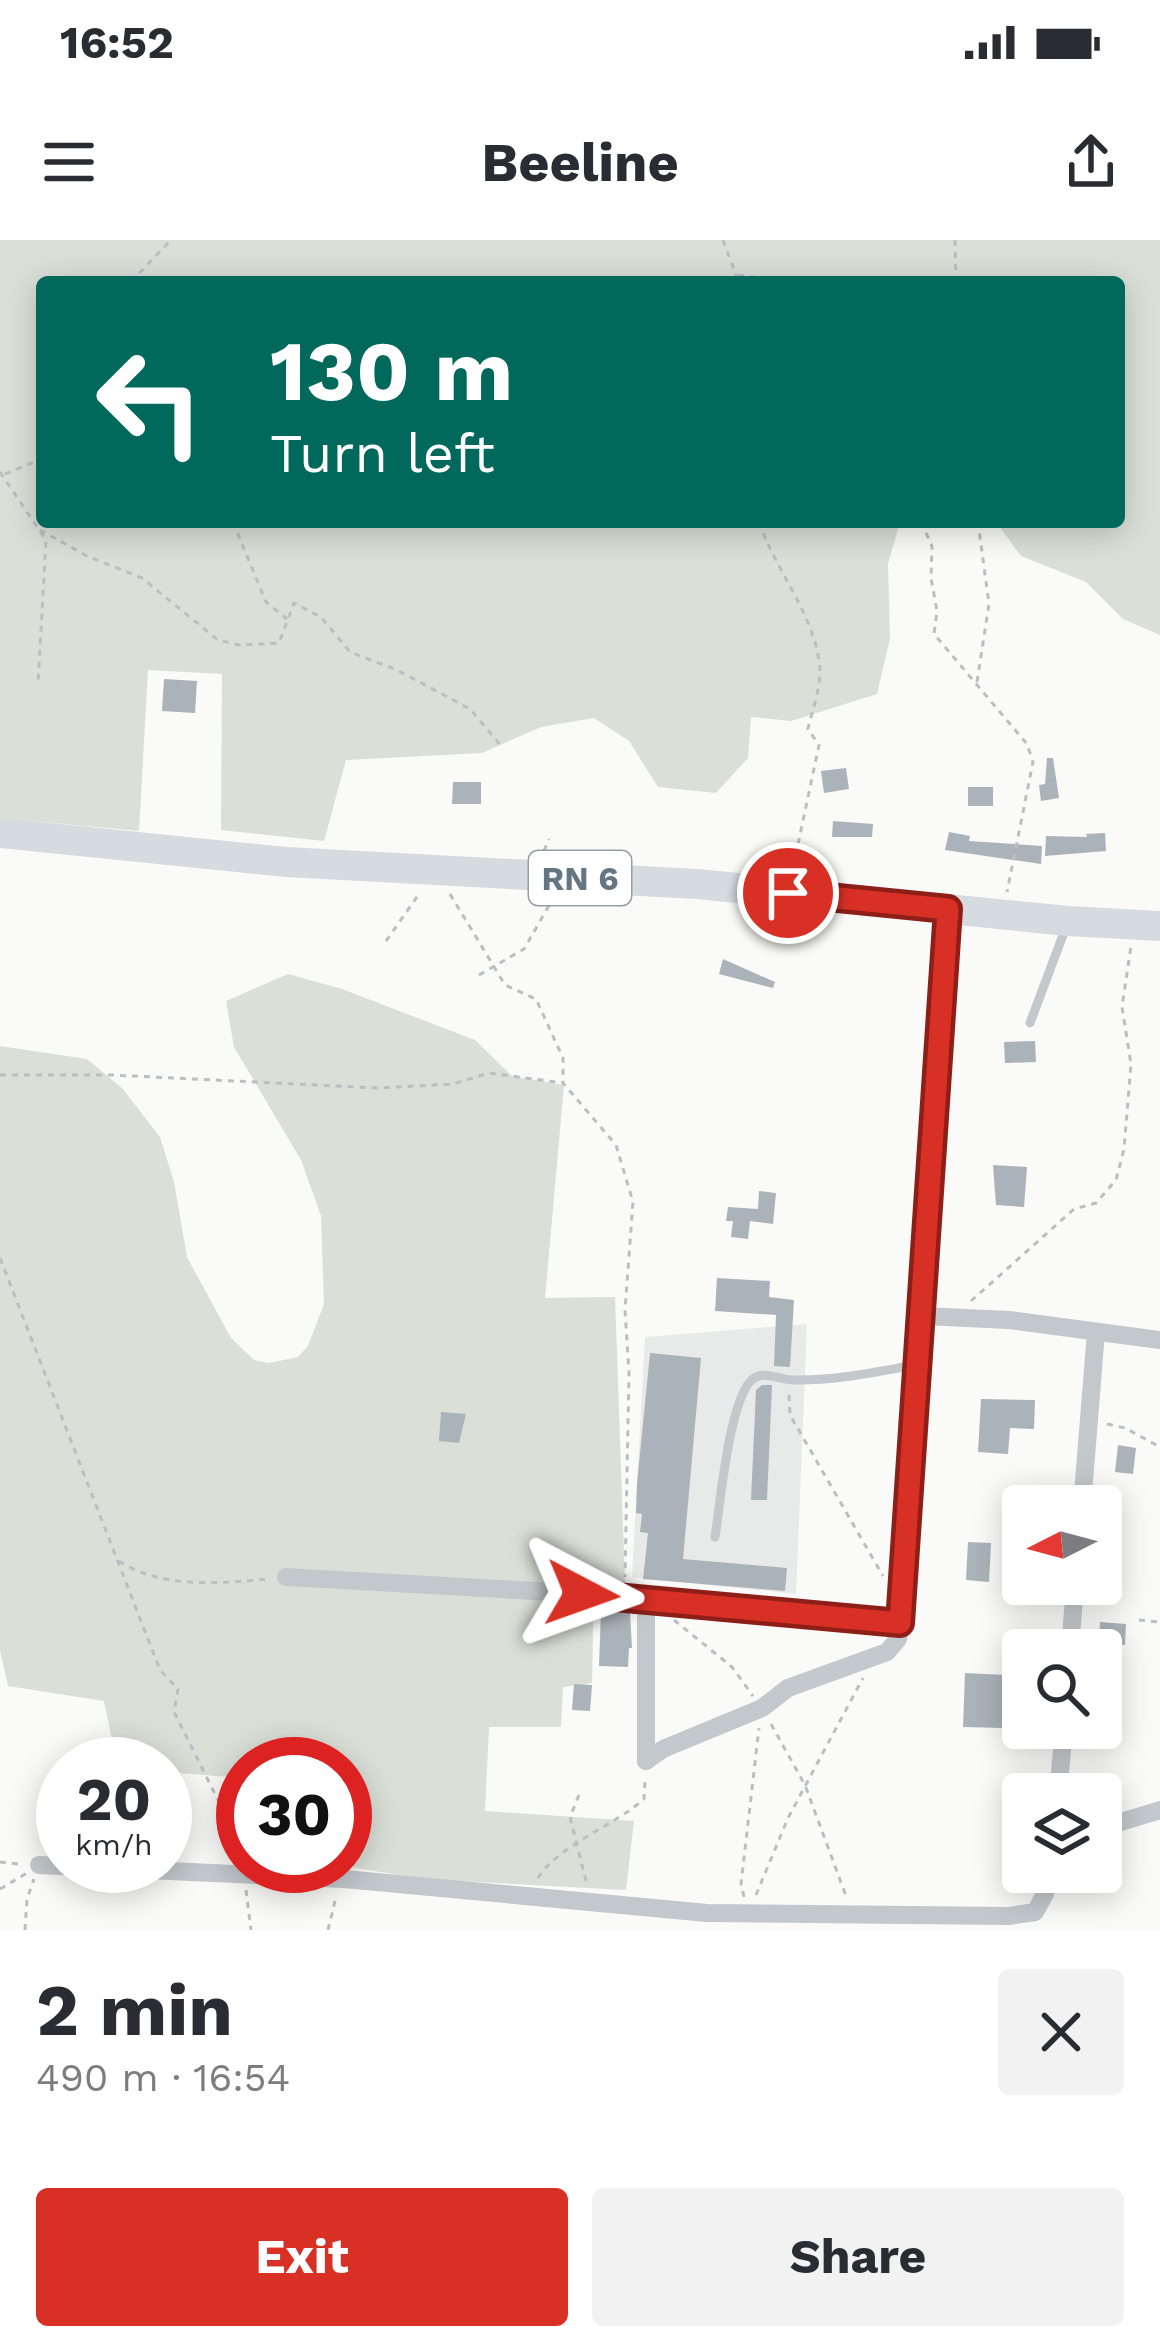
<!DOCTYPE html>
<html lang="en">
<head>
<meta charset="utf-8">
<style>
  :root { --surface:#fff; --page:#f2f2f3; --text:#2b2b33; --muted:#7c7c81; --accent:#d93025 }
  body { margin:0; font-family:"Work Sans",sans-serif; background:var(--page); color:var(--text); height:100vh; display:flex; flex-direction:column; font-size:45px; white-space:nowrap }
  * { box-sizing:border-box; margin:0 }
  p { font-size:39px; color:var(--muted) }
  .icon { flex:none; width:66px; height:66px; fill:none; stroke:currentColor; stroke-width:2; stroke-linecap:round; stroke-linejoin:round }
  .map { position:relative; height:1690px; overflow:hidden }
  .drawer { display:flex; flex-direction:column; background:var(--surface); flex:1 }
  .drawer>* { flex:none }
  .banner { position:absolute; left:36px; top:36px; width:1089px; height:252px; border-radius:12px; box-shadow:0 6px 30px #0003; background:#00695c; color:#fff; overflow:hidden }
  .needle { width:78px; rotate:264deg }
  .tools { position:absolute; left:1002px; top:1245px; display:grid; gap:24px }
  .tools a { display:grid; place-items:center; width:120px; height:120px; border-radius:12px; background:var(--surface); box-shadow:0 6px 30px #0003; font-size:60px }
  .speed { position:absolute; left:36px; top:1497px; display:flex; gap:24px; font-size:60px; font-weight:700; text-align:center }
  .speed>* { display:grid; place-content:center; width:156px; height:156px; border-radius:50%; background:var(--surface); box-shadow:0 6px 30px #0003; line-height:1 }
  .speed small { font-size:30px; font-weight:400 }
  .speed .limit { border:18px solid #d22; background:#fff; color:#111 }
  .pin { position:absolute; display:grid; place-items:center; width:102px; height:102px; color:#fff; margin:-51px; border:6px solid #fff; border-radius:50%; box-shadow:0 3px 12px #0007 }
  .me { position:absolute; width:132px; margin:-66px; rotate:94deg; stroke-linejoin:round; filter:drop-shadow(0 0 9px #0008) }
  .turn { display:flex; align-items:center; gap:42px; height:252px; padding:0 36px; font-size:54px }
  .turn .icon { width:156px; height:156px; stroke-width:2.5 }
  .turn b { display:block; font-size:84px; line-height:102px }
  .round { display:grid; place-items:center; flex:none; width:126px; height:126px; border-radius:12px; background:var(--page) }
  .overview { display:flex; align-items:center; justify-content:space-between; height:204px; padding:0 36px }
  h1 { font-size:72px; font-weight:700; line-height:90px }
  .action { display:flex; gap:24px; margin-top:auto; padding:24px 36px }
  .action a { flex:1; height:138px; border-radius:12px; background:var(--accent); color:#fff; font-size:48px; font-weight:700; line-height:138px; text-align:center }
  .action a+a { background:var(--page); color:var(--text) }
  .status { display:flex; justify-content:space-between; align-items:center; height:84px; padding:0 60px; background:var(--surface); direction:ltr }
  .status svg { height:33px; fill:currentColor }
  header { display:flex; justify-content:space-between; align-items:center; height:156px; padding:0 36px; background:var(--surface); font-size:54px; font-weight:700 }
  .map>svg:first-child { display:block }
</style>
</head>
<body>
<div class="status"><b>16:52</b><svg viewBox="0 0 49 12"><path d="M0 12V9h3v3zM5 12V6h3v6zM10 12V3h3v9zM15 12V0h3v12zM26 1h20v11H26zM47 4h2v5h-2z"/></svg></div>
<header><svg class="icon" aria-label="menu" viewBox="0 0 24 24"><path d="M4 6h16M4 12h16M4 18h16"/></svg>Beeline<svg class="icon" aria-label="share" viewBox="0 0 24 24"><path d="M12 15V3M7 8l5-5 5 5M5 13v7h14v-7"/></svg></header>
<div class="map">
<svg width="1160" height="1690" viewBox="0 0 1160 1690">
  <rect width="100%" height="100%" fill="#fafaf8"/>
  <polygon fill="#e8e9e9" points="807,1084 796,1354 632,1337 645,1097"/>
  <g fill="#dadfd7">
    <polygon points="0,0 1160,0 1160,395 1123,379 1086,342 1021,316 996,282 1119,282 1119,42 42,42 42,282 900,282 888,324 890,398 877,454 791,481 751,477 748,518 716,553 658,547 629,501 594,478 541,487 482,513 346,520 324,601 221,590 222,434 148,430 139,591 0,578"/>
    <polygon points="288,734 342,749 475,800 512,836 564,845 545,1058 615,1057 625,1343 594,1341 592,1443 563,1447 561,1487 489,1487 485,1571 634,1581 626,1650 422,1639 345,1626 345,1524 243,1524 243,1538 165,1532 165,1524 117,1524 104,1461 8,1446 0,1410 0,806 87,819 122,848 160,897 174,942 187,1017 231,1098 254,1120 269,1123 298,1117 308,1106 324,1064 321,976 301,920 234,807 226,761"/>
  </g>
  <g fill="#aab3b9">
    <polygon points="164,439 197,441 195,473 162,471"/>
    <polygon points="1047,518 1053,518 1059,558 1041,561 1039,545 1045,544"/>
    <polygon points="846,528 849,549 824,553 821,531"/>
    <polygon points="453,542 481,542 481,564 452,564"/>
    <rect x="968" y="547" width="25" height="19"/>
    <polygon points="833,581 873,584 872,597 832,597"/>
    <polygon points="949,592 970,596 969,601 1042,606 1041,624 945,610"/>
    <polygon points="1105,593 1106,611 1045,616 1046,596 1087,597 1086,594"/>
    <polygon points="723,719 775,742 773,748 719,734"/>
    <polygon points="1035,801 1036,822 1005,823 1004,802"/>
    <polygon points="993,925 1027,927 1024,967 996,965"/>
    <polygon points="759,951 776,953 773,984 750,981 748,999 731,997 733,981 726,981 728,967 758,969"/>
    <polygon points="717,1038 770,1041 769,1057 794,1060 790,1127 774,1126 776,1075 715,1071"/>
    <polygon points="650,1113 701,1118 683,1319 787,1328 785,1351 643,1339 648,1293 640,1292 642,1274 636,1273 637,1244"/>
    <polygon points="762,1145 772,1145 767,1260 751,1260 756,1150"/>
    <polygon points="981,1159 1035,1160 1034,1189 1010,1188 1008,1214 978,1212"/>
    <polygon points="441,1172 466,1174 459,1203 439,1201"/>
    <polygon points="1118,1205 1136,1208 1133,1234 1115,1232"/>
    <polygon points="968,1302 991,1303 989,1342 966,1340"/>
    <polygon points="601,1371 630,1372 632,1408 629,1408 628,1427 599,1426"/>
    <polygon points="1100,1382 1126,1384 1125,1405 1099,1404"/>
    <polygon points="965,1433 1005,1435 1004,1488 963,1487"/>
    <polygon points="574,1444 592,1445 590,1471 572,1470"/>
  </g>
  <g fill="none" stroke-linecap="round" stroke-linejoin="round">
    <g stroke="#bbbfc2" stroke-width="3" stroke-dasharray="6 6" stroke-linecap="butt">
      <polyline points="723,0 736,35 733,42"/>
      <polyline points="955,0 956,42"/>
      <polyline points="738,35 754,37 759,42"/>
      <polyline points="131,42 171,0"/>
      <polyline points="0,232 46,300 38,443"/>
      <polyline points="5,234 42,219"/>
      <polyline points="233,282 266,362 287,379"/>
      <path d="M 759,282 C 776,332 818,379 820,432 C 820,450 812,471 808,489 L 819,505 L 793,628"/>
      <polyline points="921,282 932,306 931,338 937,371 934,394 1027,504 1033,522 1007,652"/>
      <polyline points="40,290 87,316 142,338 218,400 239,405 279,403 294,363 321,377 350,412 397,430 470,469 503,508"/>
      <polyline points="977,442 989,364 978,282"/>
      <polyline points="544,611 549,599"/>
      <polyline points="450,654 505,745 536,759 563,818 563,843 616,905 633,962 625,1070 629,1133 625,1337"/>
      <polyline points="386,701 419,654"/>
      <polyline points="479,735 524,709 551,662"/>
      <polyline points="0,835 112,835 377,848 453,844 489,833 563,843"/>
      <polyline points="0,1018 160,1430 178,1449 174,1472 243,1610"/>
      <polyline points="971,1061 1074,969 1096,963 1116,940 1124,909 1131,824 1122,767 1131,706"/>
      <polyline points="789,1155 790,1175 883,1336"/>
      <polyline points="1107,1184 1125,1188 1160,1207"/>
      <path d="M 119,1321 C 159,1348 220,1344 267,1339"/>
      <polyline points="674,1380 732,1427 753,1456"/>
      <polyline points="1139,1380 1160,1382"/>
      <polyline points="771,1484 805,1545 846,1656"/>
      <polyline points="579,1555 570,1577 587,1645"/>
      <polyline points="0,1622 19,1624"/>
      <path d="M 538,1638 C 557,1606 614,1586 644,1559 L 645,1540"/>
      <polyline points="0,1649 27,1633"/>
      <polyline points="246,1650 251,1690"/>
      <polyline points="756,1655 788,1578 863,1438"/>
      <polyline points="744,1657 741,1644 759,1488"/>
      <polyline points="25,1690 27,1659 34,1639"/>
      <polyline points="328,1690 336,1657"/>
    </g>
    <g stroke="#c3c8cc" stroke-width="9">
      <polyline points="1030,783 1066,687"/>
      <path d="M 715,1297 C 720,1266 730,1148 756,1137 C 768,1132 781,1140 793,1140 C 834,1141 875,1132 915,1125"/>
    </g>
    <g stroke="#c3c8cc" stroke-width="18">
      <polyline points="923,1076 1009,1080 1160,1100"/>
      <polyline points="1082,1266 1096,1092"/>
      <polyline points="286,1337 625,1356 900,1383 948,669"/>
      <polyline points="646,1358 646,1521"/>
      <polyline points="1070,1410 1075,1344"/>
      <polyline points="646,1521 663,1509 762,1468 788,1448 887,1412 898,1399 900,1383"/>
      <polyline points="1058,1554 1064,1488"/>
      <polyline points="1101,1588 1160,1570"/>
      <polyline points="39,1625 344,1639 707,1673 1009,1676 1035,1672 1045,1654 1048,1632"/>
    </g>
    <polyline stroke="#d6dbdf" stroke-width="30" points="0,593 286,622 697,644 1068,681 1160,686"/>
  </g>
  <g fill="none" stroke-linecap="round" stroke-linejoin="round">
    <defs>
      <polyline id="route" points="582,1354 900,1383 948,669 788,653"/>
    </defs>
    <use href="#route" stroke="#8d1f18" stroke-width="30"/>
    <use href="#route" stroke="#d93025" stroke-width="21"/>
  </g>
  <g text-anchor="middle" stroke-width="12" stroke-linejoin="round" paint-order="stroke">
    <rect fill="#fff" stroke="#939fa8" stroke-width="3" x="529" y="611" width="102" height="54" rx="9"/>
    <g font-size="33" font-weight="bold" fill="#657683">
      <text x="580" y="650">RN 6</text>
    </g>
  </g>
</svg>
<div class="tools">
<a><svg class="needle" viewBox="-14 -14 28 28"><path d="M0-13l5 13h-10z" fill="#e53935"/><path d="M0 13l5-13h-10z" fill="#7c7c81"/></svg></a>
<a><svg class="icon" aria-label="search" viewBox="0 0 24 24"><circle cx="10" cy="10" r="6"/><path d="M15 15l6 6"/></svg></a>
<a><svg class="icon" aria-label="layers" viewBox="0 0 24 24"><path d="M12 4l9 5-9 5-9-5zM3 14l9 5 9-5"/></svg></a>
</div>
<div class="speed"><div>20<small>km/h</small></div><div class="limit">30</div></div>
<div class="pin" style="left:788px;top:653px;background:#d93025"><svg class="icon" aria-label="arrive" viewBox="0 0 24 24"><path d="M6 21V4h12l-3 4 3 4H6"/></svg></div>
<svg class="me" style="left:582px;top:1354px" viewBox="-20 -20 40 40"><path d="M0-17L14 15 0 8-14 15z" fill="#d93025" stroke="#fff" stroke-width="4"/></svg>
<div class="banner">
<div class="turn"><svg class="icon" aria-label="left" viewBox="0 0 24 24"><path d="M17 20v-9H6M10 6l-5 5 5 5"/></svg><div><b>130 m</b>Turn left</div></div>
</div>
</div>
<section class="drawer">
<div class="overview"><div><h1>2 min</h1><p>490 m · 16:54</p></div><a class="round"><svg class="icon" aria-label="close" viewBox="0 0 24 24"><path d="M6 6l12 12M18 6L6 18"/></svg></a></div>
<div class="action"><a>Exit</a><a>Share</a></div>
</section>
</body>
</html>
